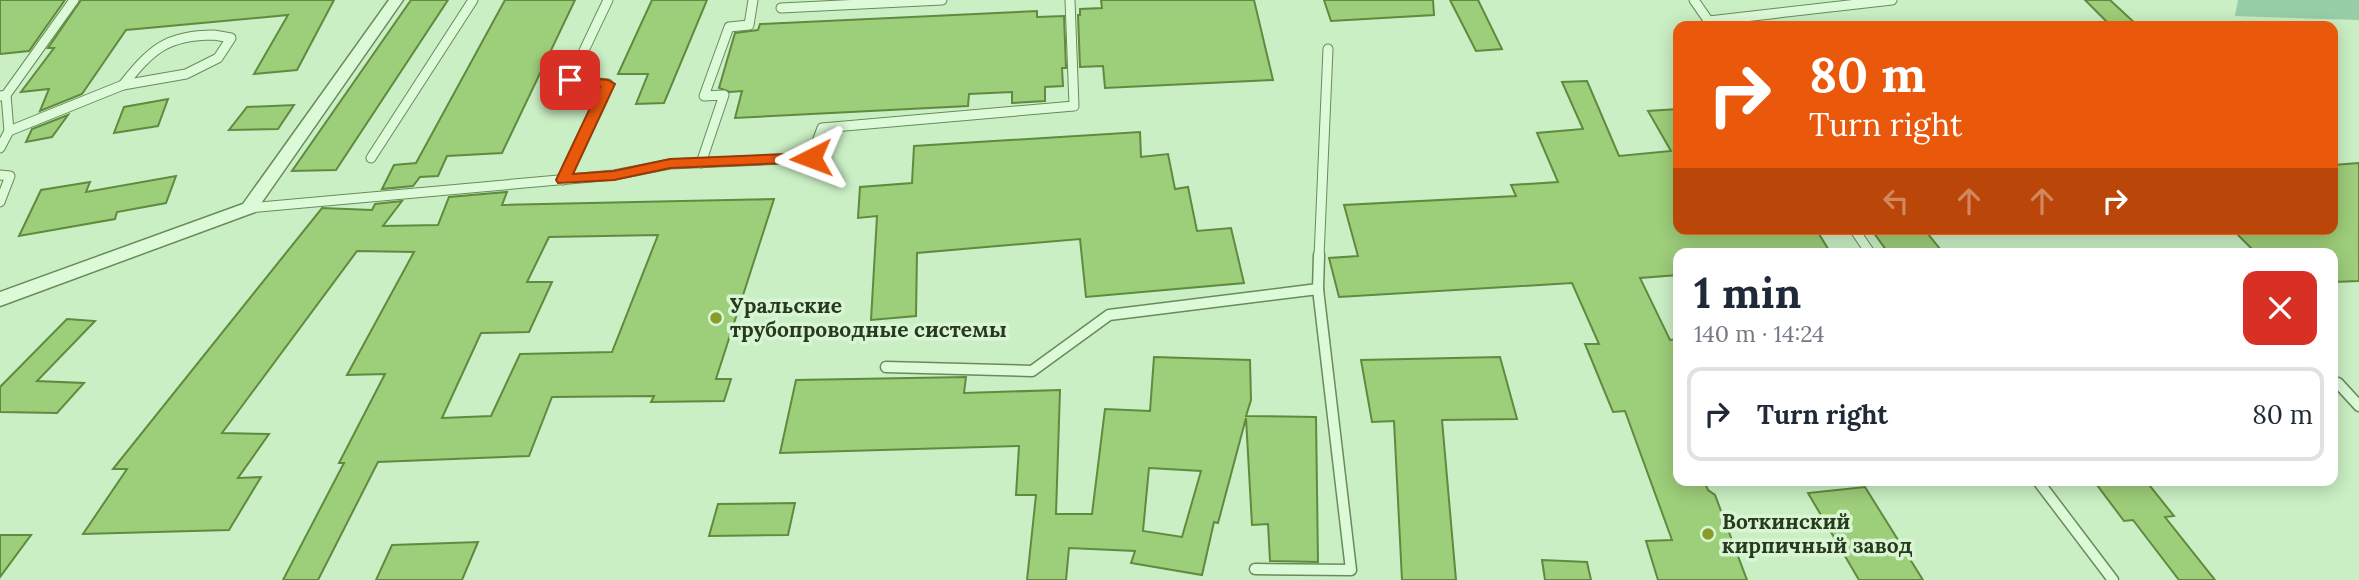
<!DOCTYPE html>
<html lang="en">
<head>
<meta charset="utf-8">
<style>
  :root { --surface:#fff; --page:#f6f6f7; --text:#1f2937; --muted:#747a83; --line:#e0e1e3 }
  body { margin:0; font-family:Lora,serif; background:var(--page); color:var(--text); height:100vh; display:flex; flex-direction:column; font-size:26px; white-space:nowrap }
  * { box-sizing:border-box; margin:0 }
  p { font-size:23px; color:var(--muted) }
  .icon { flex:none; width:38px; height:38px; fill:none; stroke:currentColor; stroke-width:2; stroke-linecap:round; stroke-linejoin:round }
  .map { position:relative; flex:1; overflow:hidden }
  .side { position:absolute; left:1673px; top:248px; width:665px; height:238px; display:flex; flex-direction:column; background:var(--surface); border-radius:14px; box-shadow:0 4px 18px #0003 }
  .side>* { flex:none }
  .top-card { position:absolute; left:1673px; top:21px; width:665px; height:214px; border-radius:14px; box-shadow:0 4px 18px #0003; background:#ea580c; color:#fff; overflow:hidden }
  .pin { position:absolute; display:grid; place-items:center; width:60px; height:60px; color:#fff; margin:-30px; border-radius:14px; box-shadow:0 4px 10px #0006 }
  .me { position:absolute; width:77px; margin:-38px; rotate:267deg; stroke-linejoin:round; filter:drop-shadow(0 0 5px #0008) }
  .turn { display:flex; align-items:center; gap:24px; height:147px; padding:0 21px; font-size:32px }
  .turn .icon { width:91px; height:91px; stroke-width:2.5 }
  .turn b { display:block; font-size:49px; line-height:60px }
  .lanes { display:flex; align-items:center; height:66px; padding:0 21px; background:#0003; justify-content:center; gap:35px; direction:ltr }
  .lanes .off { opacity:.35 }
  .round { display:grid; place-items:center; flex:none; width:74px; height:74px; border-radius:14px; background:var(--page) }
  .headline { display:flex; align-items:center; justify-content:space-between; height:119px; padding:0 21px }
  h1 { font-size:42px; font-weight:700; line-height:52px }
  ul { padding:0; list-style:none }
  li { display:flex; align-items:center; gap:21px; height:94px; margin:0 14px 10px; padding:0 7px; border:4px solid var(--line); border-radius:14px }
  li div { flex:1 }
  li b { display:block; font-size:26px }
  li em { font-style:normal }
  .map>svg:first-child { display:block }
</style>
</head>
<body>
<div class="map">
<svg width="2359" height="580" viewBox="0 0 2359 580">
  <rect width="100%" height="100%" fill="#caefc4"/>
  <polygon fill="#98cea7" points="2238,0 2359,0 2359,20 2235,16"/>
  <g fill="#9dce79" stroke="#608a3f" stroke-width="2" fill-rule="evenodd">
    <polygon points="0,0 65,0 29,51 0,54"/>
    <polygon points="81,0 334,0 297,70 254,74 288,15 126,30 82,94 40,111 49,89 21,92 54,48 48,48"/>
    <polygon points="411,0 448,0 336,170 292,171"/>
    <polygon points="505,0 575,0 502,153 447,156 438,176 420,177 413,186 382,189 394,165 416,163"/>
    <polygon points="652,0 707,0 664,103 636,104 648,74 618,74"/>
    <polygon points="1101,0 1254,0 1273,80 1105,88 1103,66 1080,67 1078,15 1080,15 1080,9 1102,8"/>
    <polygon points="1324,0 1433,0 1434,15 1331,21"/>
    <polygon points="1450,0 1478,0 1502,49 1476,51"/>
    <polygon points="2085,0 2110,0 2138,26 2111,26"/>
    <polygon points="1037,11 1037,17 1064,16 1066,68 1062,68 1063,86 1045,87 1045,101 1012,103 1012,92 969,94 968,106 735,118 742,91 730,92 719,88 735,33 758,30 760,24"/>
    <polygon points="1587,81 1619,156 1671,151 1648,111 1678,109 1678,229 1816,229 1830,252 1678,254 1678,275 1640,278 1670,340 1678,339 1678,481 1704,481 1708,490 1715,495 1747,580 1658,580 1646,541 1672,540 1625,411 1613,412 1585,344 1599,344 1572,283 1339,297 1329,258 1358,256 1344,205 1516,196 1511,185 1558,182 1537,133 1583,129 1562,82"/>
    <polygon points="168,99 158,126 114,133 124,107"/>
    <polygon points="294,105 278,129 229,130 247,107"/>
    <polygon points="68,115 52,137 26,142 32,129"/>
    <polygon points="1140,132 1141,157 1168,154 1175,189 1188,187 1197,231 1231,228 1244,283 1086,297 1080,239 917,253 916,316 871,320 877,216 858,218 860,187 912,183 914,146"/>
    <polygon points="2359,163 2359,281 2333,282 2333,254 2257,254 2232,229 2333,229 2333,165"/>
    <polygon points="176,176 166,203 117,212 115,219 19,236 41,190 90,182 86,192"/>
    <path d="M 507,192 L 502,205 L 774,199 L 716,379 L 731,379 L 724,401 L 651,402 L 654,396 L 552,397 L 529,456 L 378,462 L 318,580 L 283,580 L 344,463 L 339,463 L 385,374 L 347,375 L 414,252 L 357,251 L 222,433 L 269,434 L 238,478 L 261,477 L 229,530 L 83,534 L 127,469 L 113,469 L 322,208 L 372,210 L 375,204 L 402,201 L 383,226 L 438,225 L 449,197 ZM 658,235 L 612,352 L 520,354 L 491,416 L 442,418 L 481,333 L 529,332 L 552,282 L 527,282 L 549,237 Z"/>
    <polygon points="1871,229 1924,229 1944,254 1889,254"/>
    <polygon points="67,319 95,321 37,381 84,383 57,413 0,412 0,387"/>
    <path d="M 1154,357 L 1250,360 L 1251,400 L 1246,416 L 1316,417 L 1318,562 L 1270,561 L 1268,524 L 1252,525 L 1246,418 L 1218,523 L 1214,522 L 1202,575 L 1131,563 L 1135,551 L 1069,548 L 1066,580 L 1027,580 L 1036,495 L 1016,495 L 1019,446 L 780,453 L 796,380 L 966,377 L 964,393 L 1060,390 L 1056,514 L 1092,514 L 1105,409 L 1150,411 ZM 1149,468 L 1201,471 L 1182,537 L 1143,531 Z"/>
    <polygon points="1500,357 1517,419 1442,420 1456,580 1402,580 1394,421 1372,422 1361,360"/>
    <polygon points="2094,481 2146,481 2174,516 2165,517 2215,580 2179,580 2133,520 2124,521"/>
    <polygon points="1865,487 1923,580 1859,580 1808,493"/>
    <polygon points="795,503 788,535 709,536 718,504"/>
    <polygon points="0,535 31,535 0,577"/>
    <polygon points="478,542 462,580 376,580 392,545"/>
    <polygon points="1542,560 1587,562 1591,580 1545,580"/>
  </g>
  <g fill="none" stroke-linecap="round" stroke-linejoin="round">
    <defs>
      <g id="lane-far1">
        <polyline points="1694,0 1712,26"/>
        <polyline points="781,8 942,0"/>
        <polyline points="1709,21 1892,0"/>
        <path d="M 214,35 L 231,38 L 218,58 L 186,74 L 123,85 C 151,50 166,35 214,35 Z"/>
        <polyline points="6,95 74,0"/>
        <polyline points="9,131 123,85"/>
        <polyline points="0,148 9,131 6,95 1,96"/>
        <polyline points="371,158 473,0"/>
        <polyline points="701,163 724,95 704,96 729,27 749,25 753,0"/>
        <polyline points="0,175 10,176 0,202"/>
        <polyline points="563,180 608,84 570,80 608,0"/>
        <polyline points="249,208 614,175 670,164 811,158 822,128 1074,106 1070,0"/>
        <polyline points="1854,229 1871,254"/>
        <polyline points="1319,257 1328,49"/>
      </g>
      <g id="lane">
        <polyline points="1318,289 1319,255"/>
        <polyline points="886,367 1032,371 1109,315 1318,289 1351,570 1255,569"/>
        <polyline points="2333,384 2338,383 2359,406"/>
        <polyline points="2038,481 2113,580"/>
      </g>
      <polygon id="street" points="389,0 403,0 255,212 0,306 0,292 243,204"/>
    </defs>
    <use href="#lane-far1" stroke="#698b5a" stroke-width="11"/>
    <use href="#lane" stroke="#698b5a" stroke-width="13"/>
    <use href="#street" stroke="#698b5a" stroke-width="3"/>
    <use href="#lane-far1" stroke="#dcfad8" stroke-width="9"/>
    <use href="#lane" stroke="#dcfad8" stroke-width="10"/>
    <use href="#street" fill="#dcfad8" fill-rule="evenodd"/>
  </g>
  <polygon fill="#ea580c" stroke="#983908" stroke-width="2" points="570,76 608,80 615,84 573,174 614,171 670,159 811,153 818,158 811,162 670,168 614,180 558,183 556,180 600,87 565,83 565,77"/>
  <g fill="#899b29" stroke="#d8f6d4" stroke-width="2.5">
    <circle cx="716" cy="318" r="7"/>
    <circle cx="1708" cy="534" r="7"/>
  </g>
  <g text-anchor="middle" stroke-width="7" stroke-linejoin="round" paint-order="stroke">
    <g font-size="21" font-weight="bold" fill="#283a1e" stroke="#d8f6d4" text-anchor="start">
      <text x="730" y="313">Уральские<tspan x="730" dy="24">трубопроводные системы</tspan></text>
      <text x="1722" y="529">Воткинский<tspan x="1722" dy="24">кирпичный завод</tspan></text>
    </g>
  </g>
</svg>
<div class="pin" style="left:570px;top:80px;background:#d93025"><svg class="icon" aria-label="arrive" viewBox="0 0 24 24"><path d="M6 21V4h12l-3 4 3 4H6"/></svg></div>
<svg class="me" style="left:811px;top:158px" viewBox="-20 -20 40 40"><path d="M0-17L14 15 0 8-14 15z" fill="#ea580c" stroke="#fff" stroke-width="4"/></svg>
<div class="top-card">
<div class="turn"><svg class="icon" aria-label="right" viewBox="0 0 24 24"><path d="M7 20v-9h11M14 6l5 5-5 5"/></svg><div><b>80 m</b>Turn right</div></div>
<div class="lanes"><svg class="icon off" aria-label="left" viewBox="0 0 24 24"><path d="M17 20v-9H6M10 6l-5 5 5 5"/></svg><svg class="icon off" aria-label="ahead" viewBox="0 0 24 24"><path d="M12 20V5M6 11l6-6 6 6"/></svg><svg class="icon off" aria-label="ahead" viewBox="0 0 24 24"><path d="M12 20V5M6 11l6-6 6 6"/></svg><svg class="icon" aria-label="right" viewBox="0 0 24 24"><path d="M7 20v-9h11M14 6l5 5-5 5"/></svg></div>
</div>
<section class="side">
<div class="headline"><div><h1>1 min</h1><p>140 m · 14:24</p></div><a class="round" style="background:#d93025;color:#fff"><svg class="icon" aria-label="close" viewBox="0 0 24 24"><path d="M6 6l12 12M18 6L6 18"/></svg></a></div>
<ul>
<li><svg class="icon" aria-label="right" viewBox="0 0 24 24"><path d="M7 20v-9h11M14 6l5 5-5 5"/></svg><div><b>Turn right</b></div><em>80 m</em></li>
</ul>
</section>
</div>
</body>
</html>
